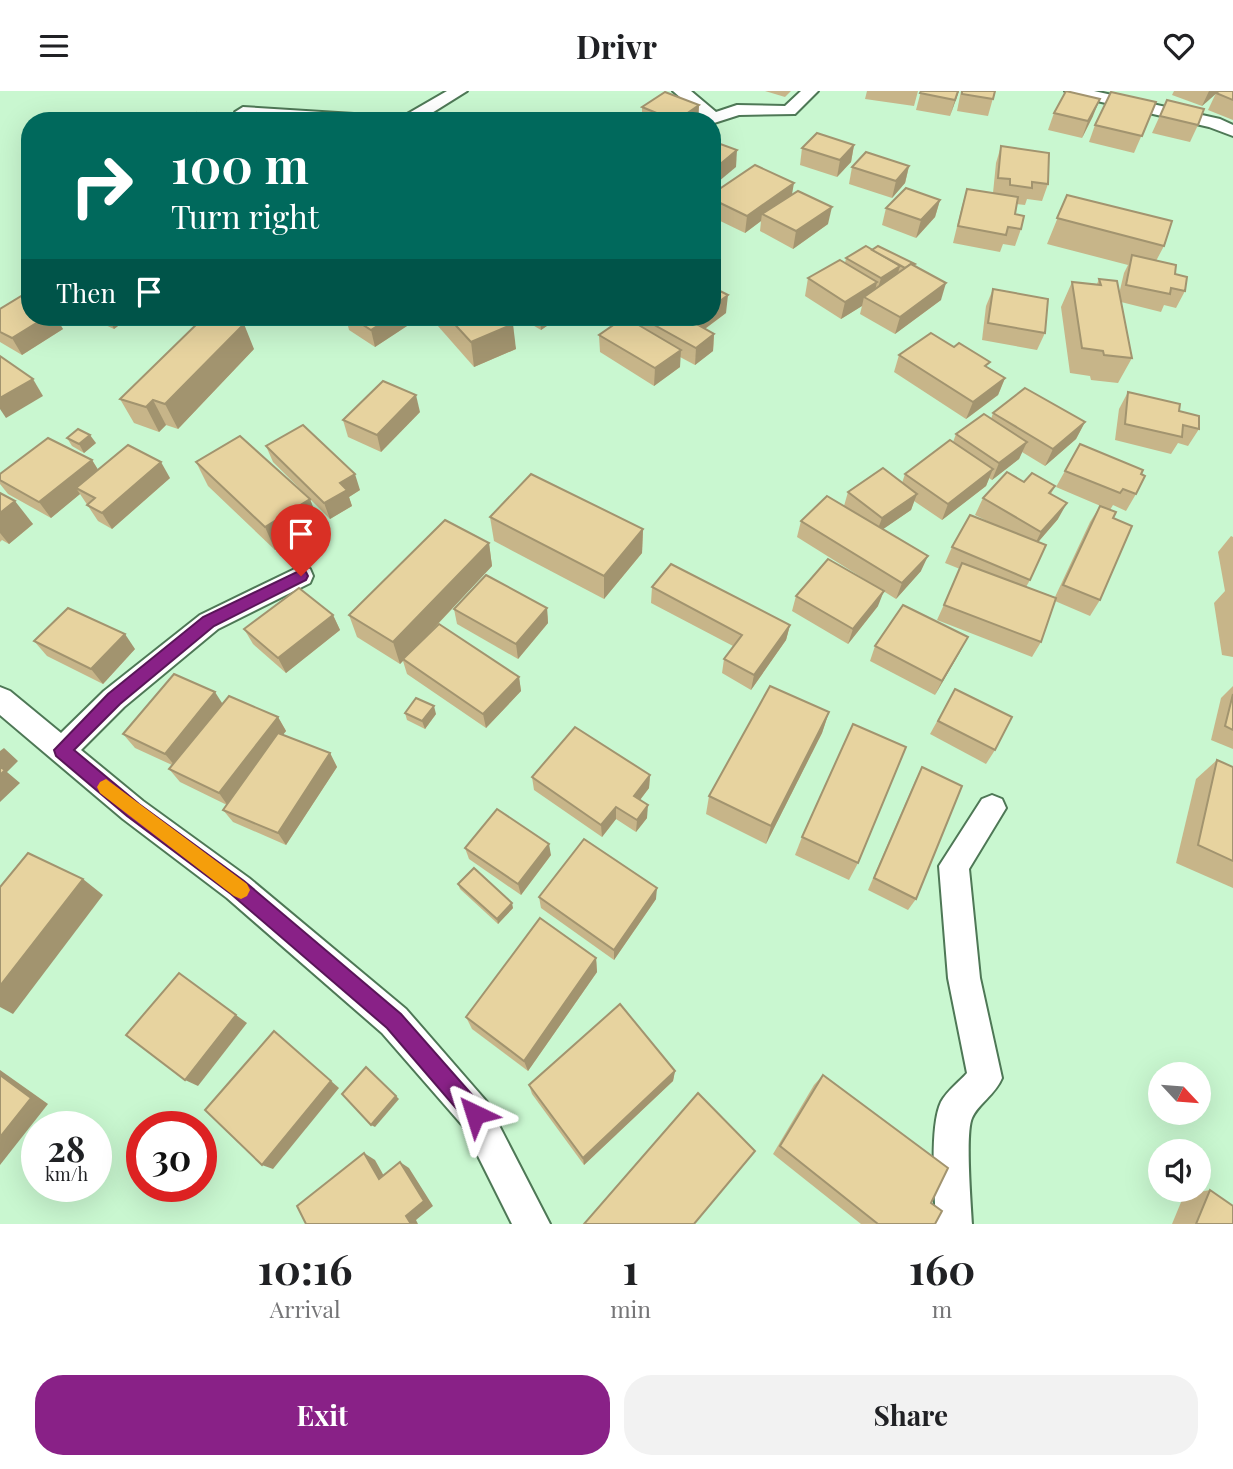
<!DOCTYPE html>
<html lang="en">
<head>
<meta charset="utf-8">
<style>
  :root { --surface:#fff; --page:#f2f2f2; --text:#202124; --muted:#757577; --accent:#892187 }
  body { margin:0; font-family:"Playfair Display",serif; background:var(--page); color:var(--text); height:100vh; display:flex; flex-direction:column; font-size:26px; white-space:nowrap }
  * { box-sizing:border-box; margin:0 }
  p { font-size:23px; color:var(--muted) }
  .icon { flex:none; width:38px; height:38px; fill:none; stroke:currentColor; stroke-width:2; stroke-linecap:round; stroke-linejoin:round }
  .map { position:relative; height:1133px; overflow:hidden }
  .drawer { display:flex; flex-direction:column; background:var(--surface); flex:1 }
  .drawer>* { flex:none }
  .guide { position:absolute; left:21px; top:21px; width:700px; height:214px; border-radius:28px; box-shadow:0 7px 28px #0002; background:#00695c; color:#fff; overflow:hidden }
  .needle { width:46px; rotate:116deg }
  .buttons { position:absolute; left:1148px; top:971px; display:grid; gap:14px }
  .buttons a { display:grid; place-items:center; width:63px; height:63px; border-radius:50%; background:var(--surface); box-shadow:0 7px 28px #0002; font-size:35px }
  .speed { position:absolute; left:21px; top:1020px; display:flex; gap:14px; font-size:35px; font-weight:700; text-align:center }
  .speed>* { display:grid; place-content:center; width:91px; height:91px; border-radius:50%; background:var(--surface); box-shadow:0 7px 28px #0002; line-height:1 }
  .speed small { font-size:18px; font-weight:400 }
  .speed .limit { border:10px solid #d22; background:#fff; color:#111 }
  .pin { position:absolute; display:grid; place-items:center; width:60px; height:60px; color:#fff; margin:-72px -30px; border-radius:50% 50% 50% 0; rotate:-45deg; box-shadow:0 0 7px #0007 }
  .pin .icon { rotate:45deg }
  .me { position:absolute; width:77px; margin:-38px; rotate:319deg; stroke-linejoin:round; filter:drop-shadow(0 0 5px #0008) }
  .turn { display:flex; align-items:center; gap:24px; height:147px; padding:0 35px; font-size:32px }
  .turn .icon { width:91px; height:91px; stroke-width:2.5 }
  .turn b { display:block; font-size:49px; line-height:60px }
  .then { display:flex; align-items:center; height:66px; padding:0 35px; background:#0003; gap:14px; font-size:26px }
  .eta { display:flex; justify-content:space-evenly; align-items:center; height:119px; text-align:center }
  .eta b { font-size:42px; font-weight:700; line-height:49px }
  .primary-button { display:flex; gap:14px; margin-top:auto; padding:14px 35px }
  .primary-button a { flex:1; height:80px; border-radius:28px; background:var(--accent); color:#fff; font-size:28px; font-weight:700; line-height:80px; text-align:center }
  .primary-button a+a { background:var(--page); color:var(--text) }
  header { display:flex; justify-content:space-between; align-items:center; height:91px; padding:0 35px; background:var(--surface); font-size:32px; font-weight:700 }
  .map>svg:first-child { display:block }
</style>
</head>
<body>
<header><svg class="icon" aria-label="menu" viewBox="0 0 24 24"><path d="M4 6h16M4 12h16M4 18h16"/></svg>Drivr<svg class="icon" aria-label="heart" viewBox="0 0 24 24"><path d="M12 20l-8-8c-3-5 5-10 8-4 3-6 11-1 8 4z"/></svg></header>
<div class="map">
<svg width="1233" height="1133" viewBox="0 0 1233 1133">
  <rect width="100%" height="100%" fill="#c9f7d0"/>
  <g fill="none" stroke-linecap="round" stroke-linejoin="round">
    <defs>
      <g id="street">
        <polygon points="447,0 467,0 419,30 309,30 243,26 235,21 243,16 402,26"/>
        <polygon points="673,0 691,0 716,21 737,14 785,15 801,0 818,0 795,23 739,24 714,32 707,30"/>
        <polygon points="1065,0 1094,0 1220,28 1233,34 1233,45 1209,36 1067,3"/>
        <polygon points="301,475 310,478 313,485 310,492 218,538 124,616 81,659 143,710 249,787 406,918 487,1011 550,1133 512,1133 463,1035 382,942 227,807 123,728 0,624 0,596 10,600 61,642 104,600 200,524"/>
        <path d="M 992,704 L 1002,708 L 1006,717 L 969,778 L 980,887 L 1002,987 C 995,1004 978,1013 972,1027 C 965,1042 971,1113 972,1133 L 936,1133 C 935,1103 929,1036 941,1011 C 947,1000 959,991 967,982 L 948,887 L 939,775 L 982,708 Z"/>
      </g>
    </defs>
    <use href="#street" stroke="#4e7856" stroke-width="4"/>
    <use href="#street" fill="#fff" fill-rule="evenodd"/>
  </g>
  <g fill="#c7b589">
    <polygon points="765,0 791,0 785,6"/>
    <polygon points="867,0 918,0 914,15 865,8"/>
    <polygon points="921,0 959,0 950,25 916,19"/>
    <polygon points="961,0 995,0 988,25 957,20"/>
    <polygon points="1174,0 1219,0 1202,15 1172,4"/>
    <polygon points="1233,0 1233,29 1208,19 1216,2"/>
    <polygon points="1167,9 1198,34 1190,51 1152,42"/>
    <polygon points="1156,11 1134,62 1089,51 1095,34"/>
    <polygon points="699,14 698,30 642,30 642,16"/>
    <polygon points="1054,22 1093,25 1082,47 1048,39"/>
    <polygon points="854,54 851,71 837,86 800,74 802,57"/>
    <polygon points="1001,55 1048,93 1042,110 1027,108 1025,114 1016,113 1015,123 1021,138 1015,155 1003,153 1000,161 953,152 962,115 967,98 993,102 996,72"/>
    <polygon points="909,75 905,92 892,107 849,93 852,76"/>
    <polygon points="712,103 792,104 828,133 793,158 760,140 761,130 745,142 712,126"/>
    <polygon points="1067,104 1164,155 1156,170 1175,183 1185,200 1176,217 1164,214 1161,221 1121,211 1132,267 1118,292 1091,289 1090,285 1070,282 1061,216 1072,191 1097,193 1099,188 1119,203 1124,182 1128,174 1047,153"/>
    <polygon points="940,109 935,126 916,147 882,134 886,117"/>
    <polygon points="872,159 914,175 941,209 895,243 860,223 862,215 841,228 805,205 808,187 845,172 846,167"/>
    <polygon points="993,198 1045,242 1037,259 982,249 986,215"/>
    <polygon points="0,218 63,238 22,264 0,251"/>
    <polygon points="726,222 705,238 714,243 713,260 695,274 680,266 680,276 654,295 600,261 599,244 625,226 712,226"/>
    <polygon points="88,226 130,226 114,238"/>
    <polygon points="333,226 405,226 407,235 375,256 349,239 347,231 345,232"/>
    <polygon points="430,226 506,226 516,258 474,276"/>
    <polygon points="519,226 560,226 541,239"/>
    <polygon points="254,258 178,338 166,334 159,341 134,332 120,308"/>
    <polygon points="899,264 988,276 1005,287 998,304 966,328 894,281"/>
    <polygon points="1128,301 1179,320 1199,338 1188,355 1178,352 1171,363 1115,349 1119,318"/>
    <polygon points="420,321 381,361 348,346 343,329"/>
    <polygon points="993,322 1085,331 1076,348 1045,375 1022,361 1019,368 992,389 989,387 986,395 942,429 914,410 911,419 883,438 921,480 896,508 797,446 801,430 844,415 848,401 902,392 905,383 953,351 956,343 991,328"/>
    <polygon points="67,347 96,352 84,362 72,355"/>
    <polygon points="1080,353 1141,383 1136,403 1126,420 1113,414 1110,419 1056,396"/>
    <polygon points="266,355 360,399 349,406 352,415 330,428 310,408 319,432 275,459 208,395 196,371 306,404 273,371"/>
    <polygon points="92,369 98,379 170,387 112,438 98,430 80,403 51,427 8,403 0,393 0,383"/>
    <polygon points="1024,391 1055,395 1051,403 1058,428 1038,451 1030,489 1026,496 1055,506 1090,431 1100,415 1113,427 1100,509 1090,525 1055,510 1041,551 1032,566 937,529 960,478 945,472 952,456 987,430 975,424 983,407"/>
    <polygon points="0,402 33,433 9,453 2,449 0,451"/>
    <polygon points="490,426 643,438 642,462 604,508 494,450"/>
    <polygon points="1231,445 1233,446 1233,566 1222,564 1214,512 1225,500 1218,461"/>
    <polygon points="489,452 492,475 423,549 519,586 521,600 486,637 407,583 403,570 400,573 357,546 349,524"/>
    <polygon points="652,496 790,534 786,549 751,599 722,582 724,568 733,555 651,512"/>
    <polygon points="796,505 878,515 848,553 792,520"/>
    <polygon points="547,517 548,532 518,568 457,533 454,518"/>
    <polygon points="333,524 340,539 286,582 253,553 244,538"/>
    <polygon points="34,550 135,558 103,593 47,565"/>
    <polygon points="875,555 960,561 935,604 870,570"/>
    <polygon points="1233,595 1233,658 1211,649 1221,607"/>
    <polygon points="955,598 995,659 986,673 930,643"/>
    <polygon points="223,613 278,626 286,640 282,644 330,662 337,676 286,754 233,731 223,719 227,714 180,691 169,678 172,674 135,657 123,643"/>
    <polygon points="829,621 822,642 766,753 706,723 709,705"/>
    <polygon points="405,622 436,623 425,638 407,629"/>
    <polygon points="1217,669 1233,676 1233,797 1176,772 1196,688"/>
    <polygon points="922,676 916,808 908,819 868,799 915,690"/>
    <polygon points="650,684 649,697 640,709 647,727 636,741 616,728 602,746 534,699 532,686"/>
    <polygon points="802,746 858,772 849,789 795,764"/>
    <polygon points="465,757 551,764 521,804 469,768"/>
    <polygon points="458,793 513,817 498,833 460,798"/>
    <polygon points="539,806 656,808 614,869 541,817"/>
    <polygon points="596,867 597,881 528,980 472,938 466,926"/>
    <polygon points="675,980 673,990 584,1074 532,1003 529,994"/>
    <polygon points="823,984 931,1112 935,1133 861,1133 773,1063 814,994"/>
    <polygon points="1210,1099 1233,1133 1172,1133 1184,1104"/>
  </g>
  <g fill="#a2946f">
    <polygon points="958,0 959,0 950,25 955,9"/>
    <polygon points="1209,0 1219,0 1202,15"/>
    <polygon points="1100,8 1093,25 1082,47 1088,30"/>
    <polygon points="699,14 698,30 676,30"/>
    <polygon points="854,54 851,71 837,86 840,69"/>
    <polygon points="737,59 736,76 712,96 712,80"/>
    <polygon points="909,75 905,92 892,107 896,90"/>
    <polygon points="794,92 791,109 762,123 761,130 745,142 747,125"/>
    <polygon points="940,109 935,126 916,147 921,129"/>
    <polygon points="832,116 828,133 793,158 796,140"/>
    <polygon points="900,175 895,192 876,204 881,187"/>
    <polygon points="877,191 873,209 864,206 862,215 841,228 845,211"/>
    <polygon points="946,192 941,209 895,243 900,226"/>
    <polygon points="728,204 726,222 699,242 701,226 712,226 712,216"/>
    <polygon points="46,226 56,226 63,238 22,264 12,247"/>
    <polygon points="108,226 130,226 114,238"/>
    <polygon points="391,226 405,226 407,235 375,256 371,239"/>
    <polygon points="547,226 560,226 541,239 540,230"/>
    <polygon points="244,233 254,258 178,338 165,313"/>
    <polygon points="513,233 516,258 474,276 471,251"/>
    <polygon points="714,243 713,260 695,274 696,257"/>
    <polygon points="681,259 680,276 654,295 655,277"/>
    <polygon points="1005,287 998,304 966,328 973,311"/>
    <polygon points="33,288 43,305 6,327 0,318 0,307"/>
    <polygon points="416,304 420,321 381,361 377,344"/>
    <polygon points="153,309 166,334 159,341 146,316"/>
    <polygon points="1085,331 1076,348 1045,375 1053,358"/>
    <polygon points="90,344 96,352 84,362 79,353"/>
    <polygon points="1027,351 1019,368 992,389 999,372"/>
    <polygon points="92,369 102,385 76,397 80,403 51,427 39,411"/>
    <polygon points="161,371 170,387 112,438 102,422"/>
    <polygon points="993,378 986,395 942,429 948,413"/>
    <polygon points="355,383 360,399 349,406 352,415 330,428 324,412 340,392"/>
    <polygon points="917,403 911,419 876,443 882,427"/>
    <polygon points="310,408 319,432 275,459 265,436"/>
    <polygon points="15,410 33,433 9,453 0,442 0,422"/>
    <polygon points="1067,412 1058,428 1033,457 1041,441"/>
    <polygon points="643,438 642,462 604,508 604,485"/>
    <polygon points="489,452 492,475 400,573 393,551"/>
    <polygon points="928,465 921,480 896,508 902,492"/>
    <polygon points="884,500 878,515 848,553 853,538"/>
    <polygon points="547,517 548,532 518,568 516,553"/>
    <polygon points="333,524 340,539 286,582 278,567"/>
    <polygon points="790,534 786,549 751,599 754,584"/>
    <polygon points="125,543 135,558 103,593 91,578"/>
    <polygon points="968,546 960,561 935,604 942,590"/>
    <polygon points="519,586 521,600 486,637 483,623"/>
    <polygon points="215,601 224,615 176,676 165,663"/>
    <polygon points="434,615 436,623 425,638 422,630"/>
    <polygon points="829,621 822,642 766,753 771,735"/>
    <polygon points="278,626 286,640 228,715 219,702"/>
    <polygon points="4,657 18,670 7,681 20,692 0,711 0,660"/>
    <polygon points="330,662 337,676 286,754 278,742"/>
    <polygon points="650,684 649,697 633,718 634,705"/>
    <polygon points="648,714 647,727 636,741 637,729"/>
    <polygon points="616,716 616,728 602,746 601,734"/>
    <polygon points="549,753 551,764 521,804 518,793"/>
    <polygon points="83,788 103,804 13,923 0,916 0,895"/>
    <polygon points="657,797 656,808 614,869 614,859"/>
    <polygon points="512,812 513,817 498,833 497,828"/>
    <polygon points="596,867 597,881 528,980 524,970"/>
    <polygon points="236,924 247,932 198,995 185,989"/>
    <polygon points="274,940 339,997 273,1078 262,1074"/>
    <polygon points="0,979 48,1013 0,1074"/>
    <polygon points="675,980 673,990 584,1074 583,1067"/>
    <polygon points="396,1005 399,1008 375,1036 371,1034"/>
    <polygon points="364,1062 375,1069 389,1094 379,1088"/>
    <polygon points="400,1071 409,1077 433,1115 416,1129 418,1133 411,1133 406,1125"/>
  </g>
  <g fill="#e7d39f" stroke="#a2946f" stroke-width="2">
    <polygon points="921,0 958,0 955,9 920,2"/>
    <polygon points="962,0 995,0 993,8 962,3"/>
    <polygon points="1066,0 1100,8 1088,30 1054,22"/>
    <polygon points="1219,0 1233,0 1233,9 1216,2"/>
    <polygon points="665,1 699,14 676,30 642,16"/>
    <polygon points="1111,1 1156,11 1142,45 1095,34"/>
    <polygon points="1167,9 1204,18 1198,34 1160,25"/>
    <polygon points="196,22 202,30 168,30"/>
    <polygon points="397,24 418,30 391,30"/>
    <polygon points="817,42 854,54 840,69 802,57"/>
    <polygon points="712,50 737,59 712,80"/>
    <polygon points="1001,55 1049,62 1048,93 1032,91 1032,97 1010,94 1010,88 998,87"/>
    <polygon points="866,61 909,75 896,90 852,76"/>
    <polygon points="755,74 794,92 747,125 712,108 712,103"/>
    <polygon points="906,97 940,109 921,129 886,117"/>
    <polygon points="967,98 1018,106 1015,123 1024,125 1021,138 1008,136 1006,144 958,135"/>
    <polygon points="798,100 832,116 796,140 762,123"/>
    <polygon points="1067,104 1172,130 1164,155 1057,127"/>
    <polygon points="866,155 900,175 881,187 846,167"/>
    <polygon points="878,155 915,173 913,174 911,173 905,177 872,159"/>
    <polygon points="1132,164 1176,174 1175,183 1187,186 1185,200 1171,197 1170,203 1126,194"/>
    <polygon points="840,169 877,191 845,211 808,187"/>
    <polygon points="911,173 946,192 900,226 864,206"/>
    <polygon points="1099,188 1117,190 1132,267 1104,264 1103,260 1082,257 1072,191 1101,194"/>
    <polygon points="712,196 728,204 712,216"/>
    <polygon points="993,198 1048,208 1045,242 988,232"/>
    <polygon points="23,204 30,208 30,226 46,226 12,247 0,241 0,218"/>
    <polygon points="204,226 218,226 244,233 165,313 153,309 146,316 120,308"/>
    <polygon points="351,226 391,226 371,239"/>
    <polygon points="448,226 506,226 513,233 471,251"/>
    <polygon points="533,226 547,226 540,230"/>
    <polygon points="625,226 681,259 655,277 599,244"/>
    <polygon points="640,226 684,226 714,243 696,257"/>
    <polygon points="931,242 954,256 959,252 990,271 985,275 1005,287 973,311 899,264"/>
    <polygon points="0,265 33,288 0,307"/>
    <polygon points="383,290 416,304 377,344 343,329"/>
    <polygon points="1025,297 1085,331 1053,358 993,322"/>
    <polygon points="1128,301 1180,313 1179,320 1199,325 1199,338 1183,334 1182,346 1125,333"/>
    <polygon points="984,323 1027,351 999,372 956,343"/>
    <polygon points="303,334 355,383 340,392 347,399 324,412 266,355"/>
    <polygon points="78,338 90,344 79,353 67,347"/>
    <polygon points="240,345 310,408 265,436 196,371"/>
    <polygon points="48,347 92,369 39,411 0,389 0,383"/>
    <polygon points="950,349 993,378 948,413 905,383"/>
    <polygon points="1080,353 1143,379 1141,383 1145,385 1136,403 1123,398 1120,402 1065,380"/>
    <polygon points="128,354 161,371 102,422 87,414 95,407 76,397"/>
    <polygon points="883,377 917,403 882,427 848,401"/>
    <polygon points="1007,381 1024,391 1032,382 1055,395 1049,402 1067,412 1041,441 983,407"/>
    <polygon points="531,383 643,438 604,485 490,426"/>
    <polygon points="0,402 15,410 0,422"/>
    <polygon points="827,405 928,465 902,492 801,430"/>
    <polygon points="1100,415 1116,421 1113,427 1132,435 1100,509 1063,494"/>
    <polygon points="970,424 1046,454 1030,489 952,456"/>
    <polygon points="445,429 489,452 393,551 349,524"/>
    <polygon points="828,468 884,500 853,538 796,505"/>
    <polygon points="962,472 1056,507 1041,551 944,514"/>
    <polygon points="671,473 790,534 754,584 724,568 742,544 652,496"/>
    <polygon points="486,484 547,517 516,553 454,518"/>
    <polygon points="299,497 333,524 278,567 244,538"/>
    <polygon points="903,514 968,546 942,590 875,555"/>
    <polygon points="68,517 125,543 91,578 34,550"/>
    <polygon points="439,533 519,586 483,623 403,568"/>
    <polygon points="174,583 215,601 165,663 123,643"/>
    <polygon points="770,595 829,621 771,735 709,705"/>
    <polygon points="955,598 1012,626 995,659 938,630"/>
    <polygon points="1233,603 1233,639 1225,635"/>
    <polygon points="229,605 278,626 219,702 169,678"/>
    <polygon points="416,607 434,615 422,630 405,622"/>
    <polygon points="853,633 906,656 858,772 802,746"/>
    <polygon points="575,636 650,684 634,705 648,714 637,729 616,716 601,734 532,686"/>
    <polygon points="278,642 330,662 278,742 223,719"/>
    <polygon points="1217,669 1233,676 1233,770 1198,754"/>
    <polygon points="0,676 5,679 0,684"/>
    <polygon points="922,676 962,695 916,808 874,787"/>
    <polygon points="497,718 549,753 518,793 465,757"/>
    <polygon points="584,748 657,797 614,859 539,806"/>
    <polygon points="28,762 83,788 0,895 0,796"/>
    <polygon points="474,777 512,812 497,828 458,793"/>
    <polygon points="540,827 596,867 524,970 466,926"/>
    <polygon points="179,882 236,924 185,989 126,944"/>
    <polygon points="620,913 675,980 583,1067 529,994"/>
    <polygon points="274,940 331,990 262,1074 205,1019"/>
    <polygon points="366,976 396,1005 371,1034 342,1003"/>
    <polygon points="0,984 31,1007 0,1046"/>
    <polygon points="823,984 948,1077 931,1112 942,1120 935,1133 878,1133 780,1055"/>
    <polygon points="698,1002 755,1060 694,1133 584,1133"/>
    <polygon points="364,1062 379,1088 400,1071 424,1110 406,1125 411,1133 306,1133 297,1115"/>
    <polygon points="1210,1099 1233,1115 1233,1133 1196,1133"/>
  </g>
  <polygon fill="#892187" stroke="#591558" stroke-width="2" points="301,479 306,481 308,485 306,489 214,535 120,613 74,659 139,713 244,790 401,923 482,1015 485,1023 482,1030 475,1033 467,1030 387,937 231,803 127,725 56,665 54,659 108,603 203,526"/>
  <polygon fill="#f59e0b" points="106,688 247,793 250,799 247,805 241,808 234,805 100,702 97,696 100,691"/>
</svg>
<div class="buttons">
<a><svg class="needle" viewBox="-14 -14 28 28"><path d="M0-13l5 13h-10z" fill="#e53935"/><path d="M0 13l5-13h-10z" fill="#757577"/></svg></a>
<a><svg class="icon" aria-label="sound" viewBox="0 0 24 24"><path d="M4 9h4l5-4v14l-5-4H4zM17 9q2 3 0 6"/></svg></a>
</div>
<div class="speed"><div>28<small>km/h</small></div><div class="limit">30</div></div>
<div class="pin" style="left:301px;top:485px;background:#d93025"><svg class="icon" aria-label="arrive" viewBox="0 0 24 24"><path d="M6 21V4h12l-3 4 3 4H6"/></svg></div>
<svg class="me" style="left:475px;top:1023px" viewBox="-20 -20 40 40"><path d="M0-17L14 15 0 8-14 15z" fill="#892187" stroke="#fff" stroke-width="4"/></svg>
<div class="guide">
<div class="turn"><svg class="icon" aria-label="right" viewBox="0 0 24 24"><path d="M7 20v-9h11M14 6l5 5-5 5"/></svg><div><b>100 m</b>Turn right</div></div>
<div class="then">Then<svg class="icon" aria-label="arrive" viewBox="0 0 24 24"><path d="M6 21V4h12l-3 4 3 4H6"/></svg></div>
</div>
</div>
<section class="drawer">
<div class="eta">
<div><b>10:16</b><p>Arrival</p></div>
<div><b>1</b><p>min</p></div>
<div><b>160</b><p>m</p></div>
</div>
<div class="primary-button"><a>Exit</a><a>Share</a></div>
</section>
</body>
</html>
